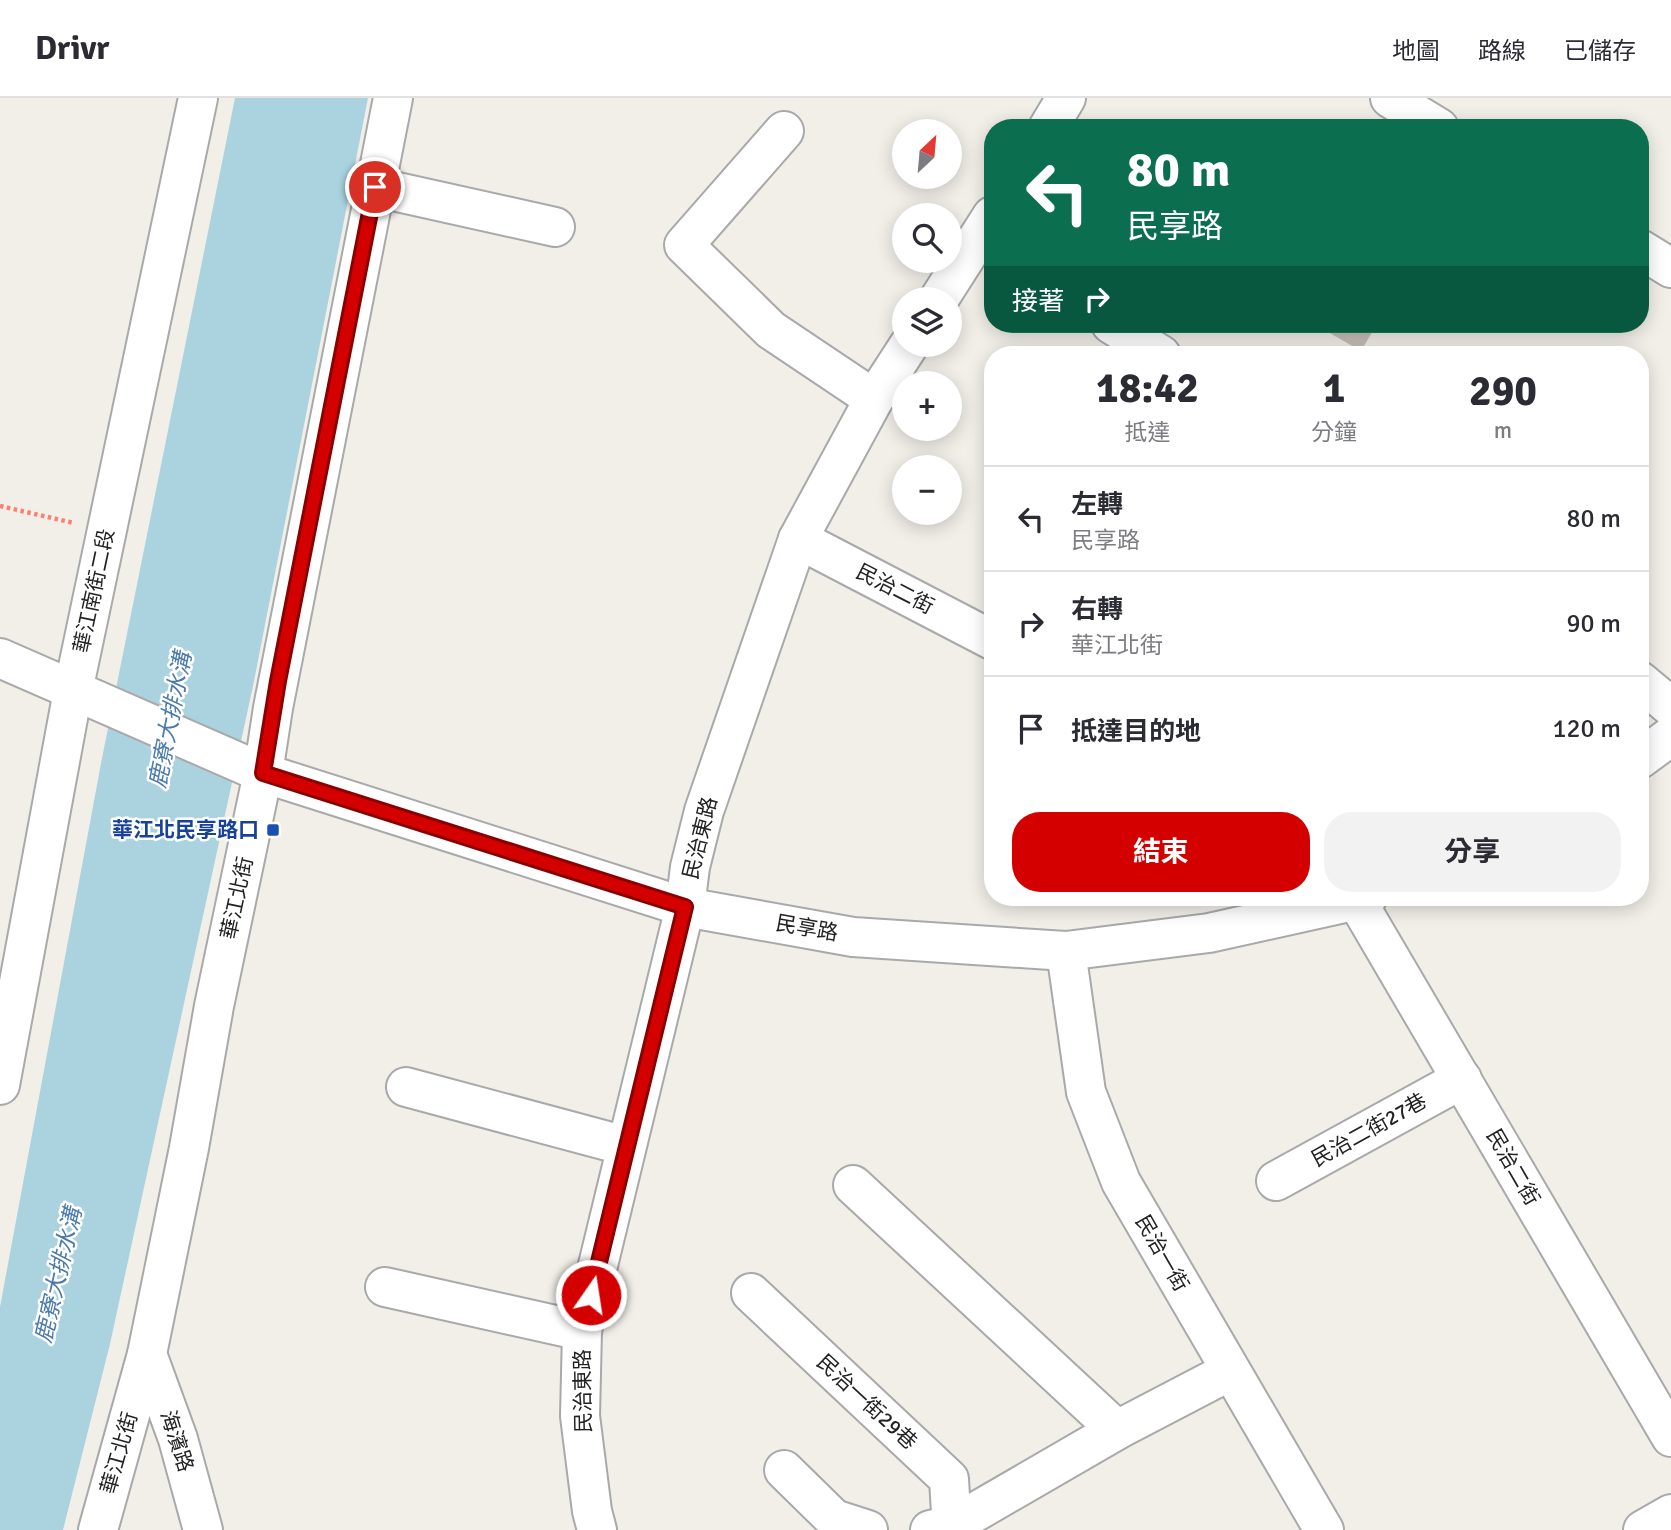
<!DOCTYPE html>
<html lang="zh-TW">
<head>
<meta charset="utf-8">
<style>
  :root { --surface:#fff; --page:#f2f2f3; --text:#2b2b33; --muted:#7c7c81; --line:#e1e1e2; --accent:#d40000 }
  body { margin:0; font-family:Signika,"Noto Sans TC",sans-serif; background:var(--page); color:var(--text); height:100vh; display:flex; flex-direction:column; font-size:26px; white-space:nowrap }
  * { box-sizing:border-box; margin:0 }
  p { font-size:23px; color:var(--muted) }
  .icon { flex:none; width:38px; height:38px; fill:none; stroke:currentColor; stroke-width:2; stroke-linecap:round; stroke-linejoin:round }
  .map { position:relative; flex:1; overflow:hidden }
  .side { position:absolute; left:984px; top:248px; width:665px; height:560px; display:flex; flex-direction:column; background:var(--surface); border-radius:28px; box-shadow:0 4px 18px #0003 }
  .side>* { flex:none }
  .hud { position:absolute; left:984px; top:21px; width:665px; height:214px; border-radius:28px; box-shadow:0 4px 18px #0003; background:#0b6e4f; color:#fff; overflow:hidden }
  .needle { width:46px; rotate:26deg }
  .controls { position:absolute; left:892px; top:21px; display:grid; gap:14px }
  .controls a { display:grid; place-items:center; width:70px; height:70px; border-radius:50%; background:var(--surface); box-shadow:0 4px 18px #0003; font-size:35px }
  .pin { position:absolute; display:grid; place-items:center; width:60px; height:60px; color:#fff; margin:-30px; border:4px solid #fff; border-radius:50%; box-shadow:0 2px 7px #0007 }
  .me { position:absolute; width:77px; margin:-38px; rotate:13deg; stroke-linejoin:round; filter:drop-shadow(0 0 5px #0008) }
  .turn { display:flex; align-items:center; gap:24px; height:147px; padding:0 28px; font-size:32px }
  .turn .icon { width:91px; height:91px; stroke-width:2.5 }
  .turn b { display:block; font-size:49px; line-height:60px }
  .then { display:flex; align-items:center; height:66px; padding:0 28px; background:#0003; gap:14px; font-size:26px }
  .eta { display:flex; justify-content:space-evenly; align-items:center; height:119px; text-align:center }
  .eta b { font-size:42px; font-weight:700; line-height:49px }
  .cta { display:flex; gap:14px; margin-top:auto; padding:14px 28px }
  .cta a { flex:1; height:80px; border-radius:28px; background:var(--accent); color:#fff; font-size:28px; font-weight:700; line-height:80px; text-align:center }
  .cta a+a { background:var(--page); color:var(--text) }
  ul { padding:0; list-style:none }
  li { display:flex; align-items:center; gap:21px; height:105px; padding:0 28px; border-top:2px solid var(--line) }
  li div { flex:1 }
  li b { display:block; font-size:26px }
  li em { font-style:normal }
  header { display:flex; align-items:center; gap:42px; box-sizing:border-box; height:98px; padding:0 35px; background:var(--surface); border-bottom:2px solid var(--line) }
  header strong { font-size:33px }
  nav { display:flex; gap:38px; margin-inline-start:auto; font-size:24px }
  .map>svg:first-child { display:block }
</style>
</head>
<body>
<header>
<strong>Drivr</strong>
<nav><a>地圖</a><a>路線</a><a>已儲存</a></nav>
</header>
<div class="map">
<svg width="1671" height="1432" viewBox="0 0 1671 1432">
  <rect width="100%" height="100%" fill="#f2efe9"/>
  <polygon fill="#aad3df" points="235,0 368,0 253,588 110,1246 63,1432 0,1432 0,1209 102,660"/>
  <polygon fill="#c7bfb8" points="1314,226 1377,226 1361,253"/>
  <g fill="none" stroke-linecap="round" stroke-linejoin="round">
    <defs>
      <g id="minor">
        <polyline points="1390,0 1439,30"/>
        <polyline points="1048,30 1066,0"/>
        <polyline points="784,33 684,147 771,232 874,301"/>
        <polyline points="375,89 555,129"/>
        <polyline points="1640,151 1671,170"/>
        <polyline points="939,201 992,118"/>
        <polyline points="1111,226 1161,257"/>
        <polyline points="798,441 992,542"/>
        <polyline points="0,560 263,675 685,809 853,839 1066,853 1209,835 1367,800"/>
        <polyline points="1640,583 1671,609"/>
        <polyline points="1640,661 1671,638"/>
        <polyline points="1355,800 1671,1339"/>
        <polyline points="1066,853 1086,994 1121,1084 1324,1432"/>
        <polyline points="0,987 73,593 198,0"/>
        <polyline points="406,989 626,1048"/>
        <polyline points="1276,1083 1462,981"/>
        <polyline points="853,1087 1117,1332"/>
        <polyline points="385,1189 582,1233"/>
        <polyline points="751,1195 949,1381 952,1432"/>
        <polyline points="147,1256 178,1341 203,1432"/>
        <polyline points="784,1372 834,1421 868,1432"/>
        <polyline points="98,1432 147,1256 189,1050 214,908 263,675 273,610 393,0"/>
        <polyline points="597,1432 592,1413 580,1318 582,1233 685,809 690,769 704,713 798,441 874,301 909,247"/>
        <polyline points="930,1432 953,1427 1117,1332 1230,1273"/>
        <polyline points="1643,1432 1671,1416"/>
      </g>
    </defs>
    <use href="#minor" stroke="#a9a9a9" stroke-width="42"/>
    <polyline stroke="#fa8072" stroke-width="4.5" stroke-dasharray="3.5 3.5" stroke-linecap="butt" points="0,408 74,425"/>
    <use href="#minor" stroke="#fff" stroke-width="38"/>
  </g>
  <g fill="none" stroke-linecap="round" stroke-linejoin="round">
    <defs>
      <polyline id="route" points="375,89 278,583 263,675 685,809 591,1197"/>
    </defs>
    <use href="#route" stroke="#8a0000" stroke-width="18"/>
    <use href="#route" stroke="#d40000" stroke-width="12"/>
  </g>
  <rect fill="#1a4fb4" stroke="#fff" stroke-width="2.5" x="266" y="725" width="14" height="14" rx="3.5"/>
  <g text-anchor="middle" stroke-width="5" stroke-linejoin="round" paint-order="stroke">
    <g font-size="21" fill="#222" stroke="#fff">
      <text transform="translate(895 491) rotate(27)" y="7">民治二街</text>
      <text transform="translate(94 493) rotate(-78)" y="7">華江南街二段</text>
      <text transform="translate(700 740) rotate(-76)" y="7">民治東路</text>
      <text transform="translate(237 800) rotate(-78)" y="7">華江北街</text>
      <text transform="translate(807 830) rotate(10)" y="7">民享路</text>
      <text transform="translate(1369 1032) rotate(-29)" y="7">民治二街27巷</text>
      <text transform="translate(1513 1069) rotate(60)" y="7">民治二街</text>
      <text transform="translate(1162 1155) rotate(60)" y="7">民治一街</text>
      <text transform="translate(583 1293) rotate(-91)" y="7">民治東路</text>
      <text transform="translate(867 1304) rotate(43)" y="7">民治一街29巷</text>
      <text transform="translate(177 1343) rotate(72)" y="7">海濱路</text>
      <text transform="translate(119 1355) rotate(-74)" y="7">華江北街</text>
    </g>
    <g font-size="21" font-weight="bold" fill="#164399" stroke="#fff" text-anchor="end">
      <text x="259" y="739">華江北民享路口</text>
    </g>
    <g font-size="23" font-style="italic" fill="#4a7aab" stroke="#fff">
      <text transform="translate(170 622) rotate(-79)" y="8">鹿寮大排水溝</text>
      <text transform="translate(58 1177) rotate(-77)" y="8">鹿寮大排水溝</text>
    </g>
  </g>
</svg>
<div class="controls">
<a><svg class="needle" viewBox="-14 -14 28 28"><path d="M0-13l5 13h-10z" fill="#e53935"/><path d="M0 13l5-13h-10z" fill="#7c7c81"/></svg></a>
<a><svg class="icon" aria-label="search" viewBox="0 0 24 24"><circle cx="10" cy="10" r="6"/><path d="M15 15l6 6"/></svg></a>
<a><svg class="icon" aria-label="layers" viewBox="0 0 24 24"><path d="M12 4l9 5-9 5-9-5zM3 14l9 5 9-5"/></svg></a>
<a>+</a>
<a>−</a>
</div>
<div class="pin" style="left:375px;top:89px;background:#d93025"><svg class="icon" aria-label="arrive" viewBox="0 0 24 24"><path d="M6 21V4h12l-3 4 3 4H6"/></svg></div>
<svg class="me" style="left:591px;top:1197px" viewBox="-20 -20 40 40"><circle r="17" fill="#d40000" stroke="#fff" stroke-width="3"/><path d="M0-11L8 9 0 5-8 9z" fill="#fff"/></svg>
<div class="hud">
<div class="turn"><svg class="icon" aria-label="left" viewBox="0 0 24 24"><path d="M17 20v-9H6M10 6l-5 5 5 5"/></svg><div><b>80 m</b>民享路</div></div>
<div class="then">接著<svg class="icon" aria-label="right" viewBox="0 0 24 24"><path d="M7 20v-9h11M14 6l5 5-5 5"/></svg></div>
</div>
<section class="side">
<div class="eta">
<div><b>18:42</b><p>抵達</p></div>
<div><b>1</b><p>分鐘</p></div>
<div><b>290</b><p>m</p></div>
</div>
<ul>
<li><svg class="icon" aria-label="left" viewBox="0 0 24 24"><path d="M17 20v-9H6M10 6l-5 5 5 5"/></svg><div><b>左轉</b><p>民享路</p></div><em>80 m</em></li>
<li><svg class="icon" aria-label="right" viewBox="0 0 24 24"><path d="M7 20v-9h11M14 6l5 5-5 5"/></svg><div><b>右轉</b><p>華江北街</p></div><em>90 m</em></li>
<li><svg class="icon" aria-label="arrive" viewBox="0 0 24 24"><path d="M6 21V4h12l-3 4 3 4H6"/></svg><div><b>抵達目的地</b></div><em>120 m</em></li>
</ul>
<div class="cta"><a>結束</a><a>分享</a></div>
</section>
</div>
</body>
</html>
